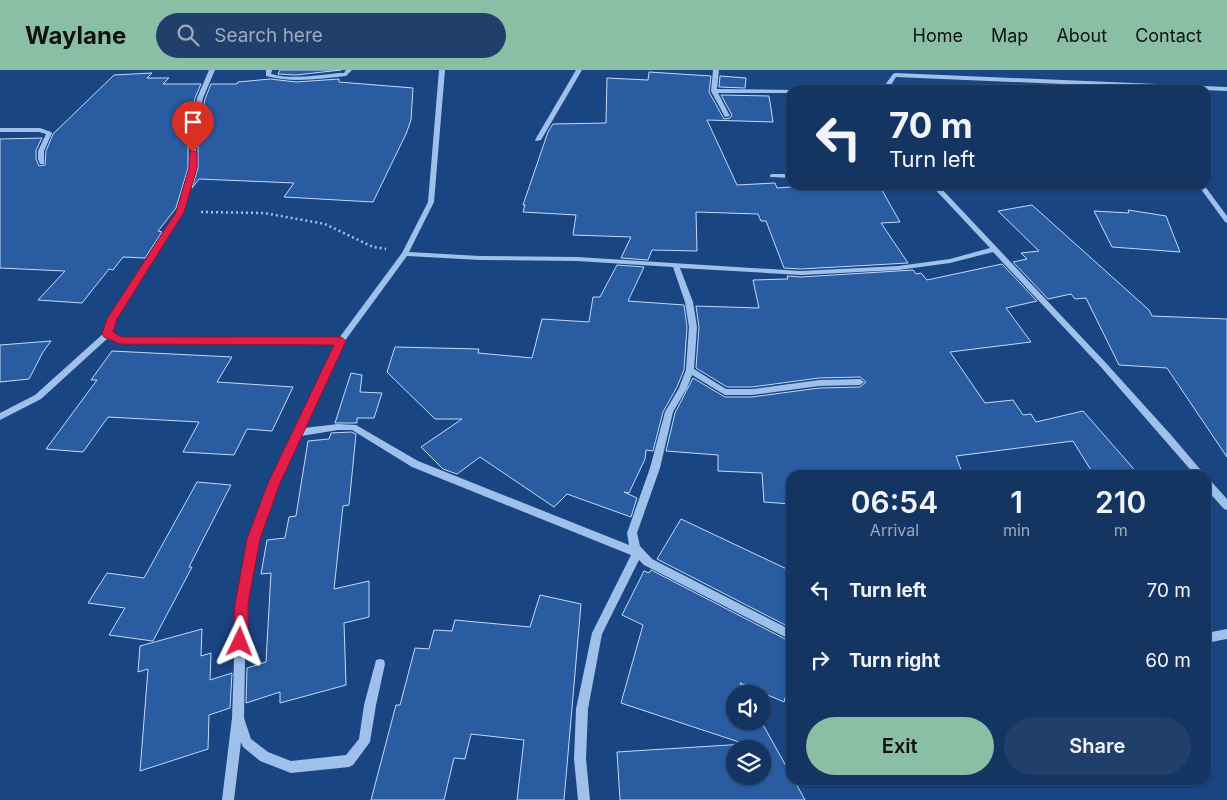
<!DOCTYPE html>
<html lang="en">
<head>
<meta charset="utf-8">
<style>
  :root { --surface:#143462; --page:#213f6b; --text:#f1f3f6; --muted:#9daabe; --line:#334f77; --accent:#8abfa5 }
  body { margin:0; font-family:Inter,sans-serif; background:var(--page); color:var(--text); height:100vh; display:flex; flex-direction:column; font-size:19px; white-space:nowrap }
  * { box-sizing:border-box; margin:0 }
  p { font-size:16px; color:var(--muted) }
  .icon { flex:none; width:28px; height:28px; fill:none; stroke:currentColor; stroke-width:2; stroke-linecap:round; stroke-linejoin:round }
  .map { position:relative; flex:1; overflow:hidden }
  .panel { position:absolute; left:786px; top:400px; width:425px; height:315px; display:flex; flex-direction:column; background:var(--surface); border-radius:15px; box-shadow:0 1px 4px #0004,0 0 0 1px var(--line) }
  .panel>* { flex:none }
  .banner { position:absolute; left:786px; top:15px; width:425px; height:105px; border-radius:15px; box-shadow:0 1px 4px #0004,0 0 0 1px var(--line); background:#143462; color:var(--text); overflow:hidden }
  .buttons { position:absolute; left:726px; top:615px; display:grid; gap:10px }
  .buttons a { display:grid; place-items:center; width:45px; height:45px; border-radius:50%; background:var(--surface); box-shadow:0 1px 4px #0004,0 0 0 1px var(--line); font-size:25px }
  .pin { position:absolute; display:grid; place-items:center; width:42px; height:42px; color:#fff; margin:-51px -21px; border-radius:50% 50% 50% 0; rotate:-45deg; box-shadow:0 0 5px #0007 }
  .pin .icon { rotate:45deg }
  .me { position:absolute; width:55px; margin:-28px; rotate:2deg; stroke-linejoin:round; filter:drop-shadow(0 0 4px #0008) }
  .turn { display:flex; align-items:center; gap:18px; height:105px; padding:0 20px; font-size:22px }
  .turn .icon { width:65px; height:65px; stroke-width:2.5 }
  .turn b { display:block; font-size:35px; line-height:42px }
  .eta { display:flex; justify-content:space-evenly; align-items:center; height:85px; text-align:center }
  .eta b { font-size:30px; font-weight:600; line-height:35px }
  .cta { display:flex; gap:10px; margin-top:auto; padding:10px 20px }
  .cta a { flex:1; height:58px; border-radius:30px; background:var(--accent); color:#111; font-size:20px; font-weight:600; line-height:58px; text-align:center }
  .cta a+a { background:var(--page); color:var(--text) }
  ul { padding:0; list-style:none }
  li { display:flex; align-items:center; gap:15px; height:70px; padding:0 20px }
  li div { flex:1 }
  li b { display:block; font-size:19px }
  li em { font-style:normal }
  header { display:flex; align-items:center; gap:30px; box-sizing:border-box; height:70px; padding:0 25px; background:var(--accent); color:#111 }
  header strong { font-size:24px }
  nav { display:flex; gap:28px; margin-inline-start:auto; font-size:18px }
  .search { width:350px; height:45px; background:var(--page); display:flex; align-items:center; gap:12px; box-sizing:border-box; padding:0 18px; border-radius:28px; color:var(--muted); font-size:19px }
  .map>svg:first-child { display:block }
</style>
</head>
<body>
<header>
<strong>Waylane</strong>
<div class="search"><svg class="icon" aria-label="search" viewBox="0 0 24 24"><circle cx="10" cy="10" r="6"/><path d="M15 15l6 6"/></svg>Search here</div>
<nav><a>Home</a><a>Map</a><a>About</a><a>Contact</a></nav>
</header>
<div class="map">
<svg width="1227" height="730" viewBox="0 0 1227 730">
  <rect width="100%" height="100%" fill="#1a4583"/>
  <g fill="#295ca1" stroke="#c4daf8" fill-rule="evenodd">
    <polygon points="280,0 341,0 296,5 278,4"/>
    <polygon points="649,2 711,6 709,22 724,49 730,48 732,45 721,25 769,26 773,52 707,50 737,115 775,113 777,118 819,115 879,115 900,152 881,153 908,193 801,199 784,198 766,151 761,151 758,144 696,142 697,181 652,180 648,190 621,188 631,167 573,165 576,145 523,142 525,135 523,135 548,62 553,54 606,53 607,8 648,10"/>
    <polygon points="152,3 147,8 169,8 163,14 201,14 195,28 188,65 188,98 176,138 158,161 162,162 145,188 123,187 113,200 109,199 82,233 38,230 65,201 0,198 0,69 42,68 36,80 36,89 39,96 45,95 46,81 53,64 114,5"/>
    <polygon points="720,6 746,8 745,18 719,17"/>
    <polygon points="270,9 296,12 339,9 339,12 413,18 411,50 406,64 373,132 284,127 294,113 199,109 192,118 198,98 198,65 205,29 211,14 237,14 238,12"/>
    <polygon points="1032,135 1149,240 1152,246 1227,249 1227,387 1167,298 1119,295 1086,228 1075,229 1071,224 1048,229 1013,192 1027,189 1021,183 1039,181 998,141"/>
    <polygon points="1128,140 1166,146 1180,182 1112,177 1094,141 1129,143"/>
    <polygon points="1002,194 1037,231 1006,238 1031,272 950,282 985,333 1013,330 1023,345 1031,344 1036,352 1083,341 1139,405 1094,405 1073,371 956,386 963,405 791,405 791,434 764,432 762,403 718,401 718,385 666,381 675,343 693,308 725,327 752,327 819,318 860,317 866,312 860,307 819,308 752,317 727,317 696,298 699,257 696,236 759,238 753,210 788,209 787,206 801,207 913,200 916,204 921,203 927,210"/>
    <polygon points="617,195 644,197 628,231 684,235 687,257 684,300 677,317 663,342 653,381 646,380 645,389 629,423 624,422 637,428 631,447 567,424 554,437 480,387 457,404 443,399 421,377 462,349 435,349 387,302 395,277 479,279 478,283 532,288 542,249 589,252 593,227 600,227"/>
    <polygon points="51,271 43,282 29,309 0,312 0,275"/>
    <polygon points="112,281 232,287 217,312 293,317 272,361 247,359 234,385 183,382 199,352 108,347 83,382 46,379 97,310 91,310"/>
    <polygon points="351,303 362,305 360,322 382,323 374,348 357,348 357,353 335,353"/>
    <polygon points="351,362 356,364 349,435 343,436 334,519 369,511 369,547 344,553 346,615 280,633 280,622 246,633 247,598 266,592 271,503 261,504 267,470 285,468 289,447 296,446 308,371 329,369 331,363"/>
    <polygon points="197,412 231,415 189,497 192,497 153,571 109,565 125,538 88,533 107,503 144,508"/>
    <polygon points="681,449 791,501 791,558 657,489"/>
    <path d="M 651,500 L 791,572 L 791,607 L 784,632 L 740,613 L 746,624 L 735,624 L 735,651 L 761,651 L 791,705 L 791,710 L 794,710 L 805,730 L 620,730 L 617,682 L 745,674 L 621,633 L 643,555 L 622,545 L 644,501 L 649,503 ZM 735,679 L 762,679 L 762,706 L 735,706 Z"/>
    <polygon points="540,525 581,534 564,730 517,730 524,670 471,664 465,689 454,688 444,730 371,730 396,635 400,635 415,578 429,579 434,560 452,561 455,550 530,557"/>
    <polygon points="202,559 201,586 211,583 210,610 232,603 230,638 209,645 208,679 140,701 148,599 138,602 140,576"/>
  </g>
  <g fill="none" stroke-linecap="round" stroke-linejoin="round">
    <polyline stroke="#9fc0eb" stroke-width="2.5" stroke-dasharray="2 3" stroke-linecap="butt" points="201,142 264,143 325,154 373,177 386,179"/>
    <g fill="#9fc0eb" fill-rule="evenodd">
      <path d="M 209,0 L 215,0 L 203,28 L 196,65 L 196,98 L 183,142 L 116,249 L 111,263 L 121,267 L 339,268 L 402,183 L 428,132 L 439,0 L 445,0 L 434,132 L 409,182 L 480,186 L 577,187 L 801,201 L 898,196 L 950,189 L 990,178 L 931,115 L 938,115 L 1105,292 L 1171,365 L 1205,405 L 1195,405 L 1100,296 L 993,182 L 950,193 L 898,200 L 801,205 L 680,198 L 693,232 L 697,257 L 694,299 L 726,319 L 752,319 L 819,310 L 860,309 L 864,312 L 860,315 L 819,316 L 752,325 L 725,325 L 692,305 L 687,318 L 673,342 L 660,398 L 637,463 L 640,476 L 652,489 L 791,560 L 791,570 L 644,495 L 639,490 L 602,564 L 588,639 L 586,689 L 590,730 L 578,730 L 574,689 L 576,639 L 592,563 L 631,485 L 412,397 L 352,360 L 338,360 L 301,366 L 279,413 L 259,469 L 246,534 L 244,648 L 251,669 L 268,682 L 291,691 L 346,685 L 359,669 L 364,635 L 375,594 L 376,590 L 380,589 L 384,590 L 385,594 L 376,635 L 370,672 L 353,695 L 349,697 L 291,703 L 260,691 L 243,677 L 241,672 L 234,730 L 222,730 L 232,648 L 236,534 L 249,469 L 269,413 L 336,274 L 120,273 L 108,268 L 41,329 L 0,350 L 0,343 L 35,325 L 104,263 L 109,247 L 177,142 L 190,98 L 190,65 L 197,28 ZM 407,186 L 480,190 L 577,191 L 673,197 L 685,232 L 689,257 L 686,300 L 679,318 L 665,342 L 650,398 L 627,463 L 629,475 L 418,391 L 356,355 L 338,354 L 304,358 L 344,272 Z"/>
      <path d="M 266,0 L 272,0 L 271,4 C 292,10 317,5 339,3 L 344,3 L 346,0 L 352,0 L 346,6 C 320,9 292,13 266,6 Z"/>
      <polygon points="576,0 582,0 541,70 536,71 535,70"/>
      <polygon points="713,0 719,0 717,19 793,20 791,20 791,23 718,23 730,46 725,47 711,21"/>
      <polygon points="895,3 1227,17 1227,21 896,7 891,15 890,20 884,20 885,15 893,4"/>
      <polygon points="0,58 40,58 51,62 52,63 44,81 44,94 40,94 38,89 38,81 46,64 39,62 0,62"/>
      <polygon points="772,104 791,104 791,108 770,107 770,105"/>
      <polygon points="1198,115 1204,115 1227,146 1227,153 1225,152"/>
      <polygon points="1206,408 1209,409 1227,429 1227,440 1224,439 1206,419"/>
      <polygon points="1227,559 1227,569 1206,573 1206,563"/>
    </g>
  </g>
  <polygon fill="#e11d48" stroke="#92132f" points="190,80 197,82 197,98 184,142 117,249 113,262 122,267 341,267 346,271 280,413 260,469 248,534 248,572 245,577 240,579 236,577 233,572 235,534 247,469 268,413 334,275 120,274 104,267 102,264 107,249 176,142 189,98"/>
</svg>
<div class="buttons">
<a><svg class="icon" aria-label="sound" viewBox="0 0 24 24"><path d="M4 9h4l5-4v14l-5-4H4zM17 9q2 3 0 6"/></svg></a>
<a><svg class="icon" aria-label="layers" viewBox="0 0 24 24"><path d="M12 4l9 5-9 5-9-5zM3 14l9 5 9-5"/></svg></a>
</div>
<div class="pin" style="left:193px;top:82px;background:#d93025"><svg class="icon" aria-label="arrive" viewBox="0 0 24 24"><path d="M6 21V4h12l-3 4 3 4H6"/></svg></div>
<svg class="me" style="left:240px;top:572px" viewBox="-20 -20 40 40"><path d="M0-17L14 15 0 8-14 15z" fill="#e11d48" stroke="#fff" stroke-width="4"/></svg>
<div class="banner">
<div class="turn"><svg class="icon" aria-label="left" viewBox="0 0 24 24"><path d="M17 20v-9H6M10 6l-5 5 5 5"/></svg><div><b>70 m</b>Turn left</div></div>
</div>
<section class="panel">
<div class="eta">
<div><b>06:54</b><p>Arrival</p></div>
<div><b>1</b><p>min</p></div>
<div><b>210</b><p>m</p></div>
</div>
<ul>
<li><svg class="icon" aria-label="left" viewBox="0 0 24 24"><path d="M17 20v-9H6M10 6l-5 5 5 5"/></svg><div><b>Turn left</b></div><em>70 m</em></li>
<li><svg class="icon" aria-label="right" viewBox="0 0 24 24"><path d="M7 20v-9h11M14 6l5 5-5 5"/></svg><div><b>Turn right</b></div><em>60 m</em></li>
</ul>
<div class="cta"><a>Exit</a><a>Share</a></div>
</section>
</div>
</body>
</html>
